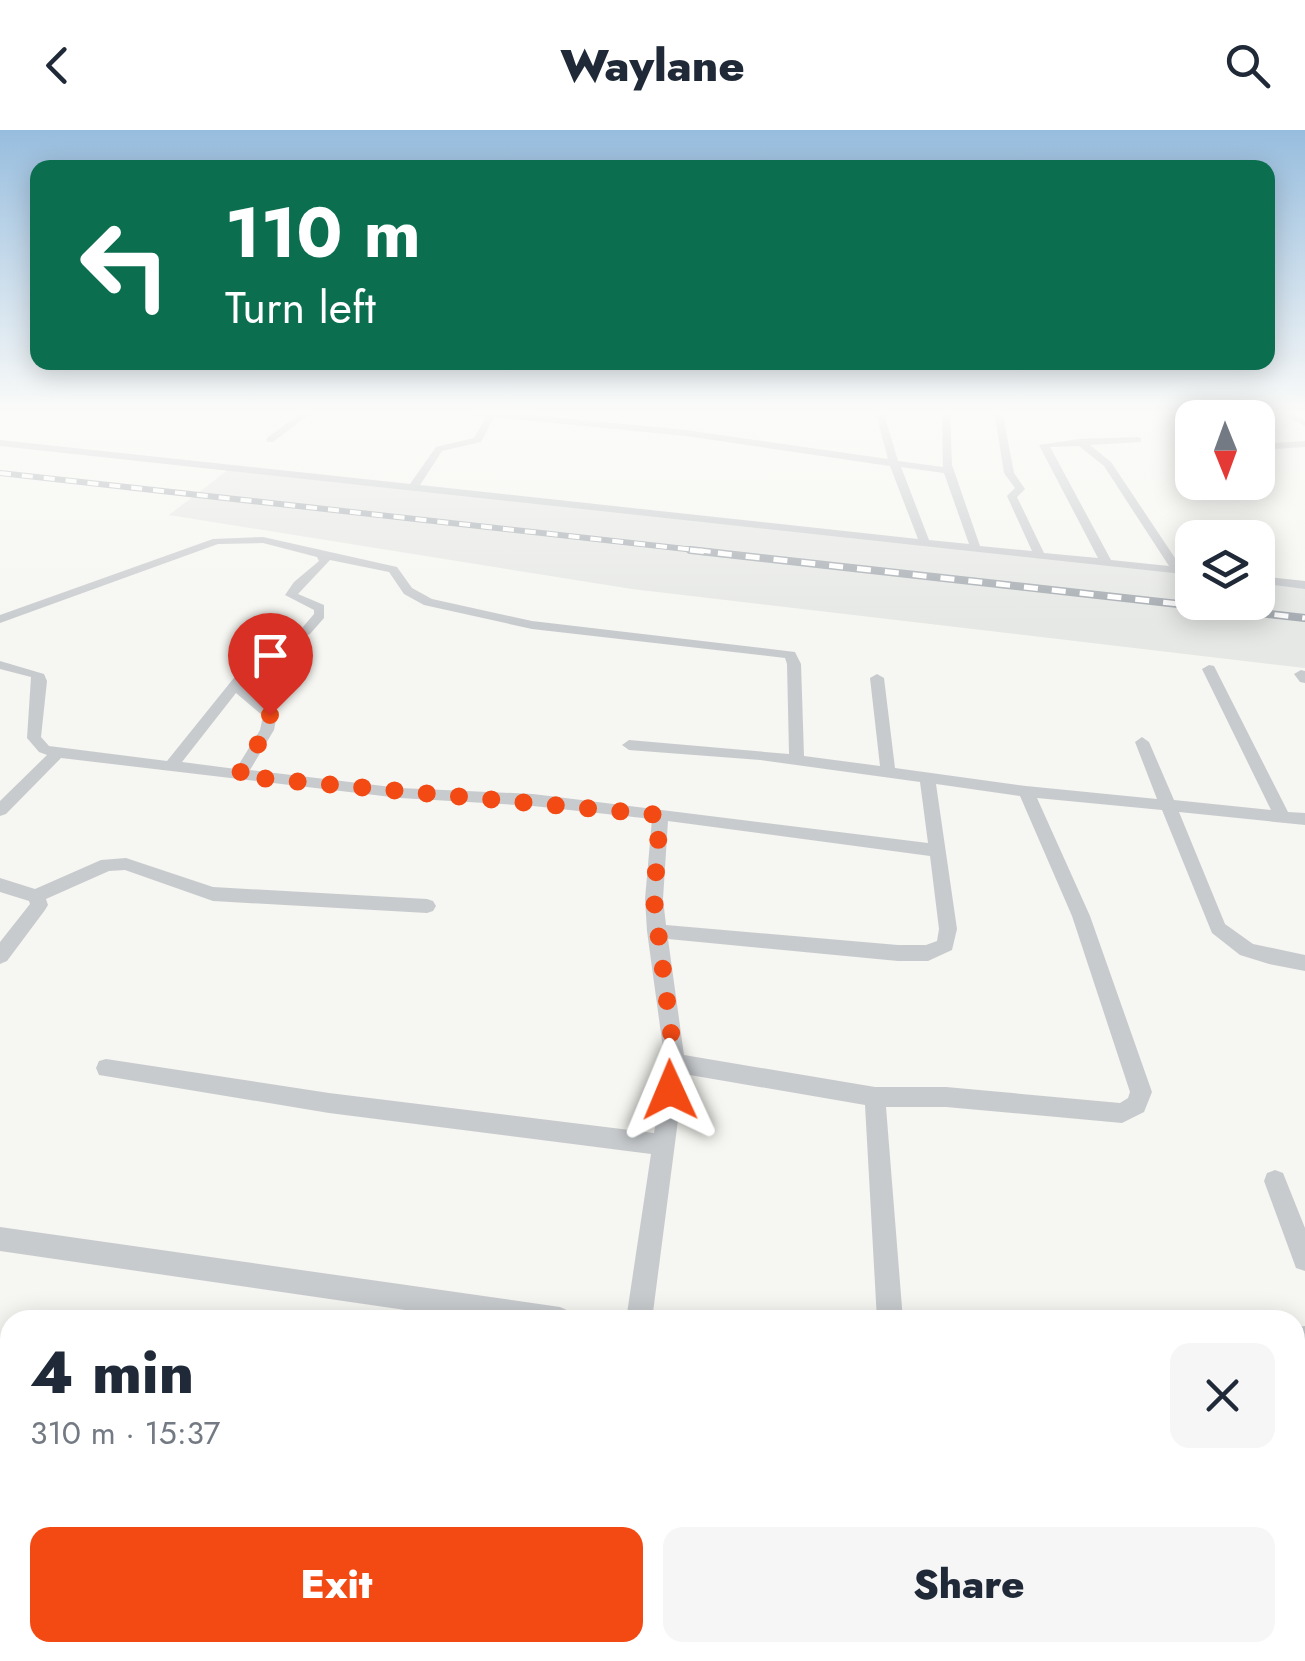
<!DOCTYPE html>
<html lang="en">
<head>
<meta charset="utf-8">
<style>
  :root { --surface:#fff; --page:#f6f6f7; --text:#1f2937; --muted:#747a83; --accent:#f34a14 }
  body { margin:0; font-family:Jost,sans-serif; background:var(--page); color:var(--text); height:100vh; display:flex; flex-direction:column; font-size:38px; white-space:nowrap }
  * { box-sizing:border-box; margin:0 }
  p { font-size:32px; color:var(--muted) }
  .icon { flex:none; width:55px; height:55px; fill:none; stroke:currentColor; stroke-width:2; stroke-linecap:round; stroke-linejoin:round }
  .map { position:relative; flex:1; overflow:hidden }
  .sheet { position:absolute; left:0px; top:1180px; width:1305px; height:352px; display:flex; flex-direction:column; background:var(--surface); border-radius:30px 30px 0 0; box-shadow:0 5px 25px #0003 }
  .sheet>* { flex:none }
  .guide { position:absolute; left:30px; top:30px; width:1245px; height:210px; border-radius:20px; box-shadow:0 5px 25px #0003; background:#0b6e4f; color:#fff; overflow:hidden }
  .needle { width:65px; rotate:179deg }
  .controls { position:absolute; left:1175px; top:270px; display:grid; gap:20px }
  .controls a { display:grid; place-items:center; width:100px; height:100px; border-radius:20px; background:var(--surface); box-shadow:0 5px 25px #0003; font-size:50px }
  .pin { position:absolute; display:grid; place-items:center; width:85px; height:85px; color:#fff; margin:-102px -42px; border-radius:50% 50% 50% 0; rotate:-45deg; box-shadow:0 0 10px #0007 }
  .pin .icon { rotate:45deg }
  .me { position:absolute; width:110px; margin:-55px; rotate:359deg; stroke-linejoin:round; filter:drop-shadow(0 0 8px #0008) }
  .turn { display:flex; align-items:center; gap:35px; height:210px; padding:0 30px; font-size:45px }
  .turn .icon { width:130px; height:130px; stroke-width:2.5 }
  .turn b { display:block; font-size:70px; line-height:85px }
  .round { display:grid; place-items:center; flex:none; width:105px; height:105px; border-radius:20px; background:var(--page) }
  .overview { display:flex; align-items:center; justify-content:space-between; height:170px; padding:0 30px }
  h1 { font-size:60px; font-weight:800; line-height:75px }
  .action { display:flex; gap:20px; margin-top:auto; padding:20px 30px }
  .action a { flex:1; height:115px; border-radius:20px; background:var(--accent); color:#fff; font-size:40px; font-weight:800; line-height:115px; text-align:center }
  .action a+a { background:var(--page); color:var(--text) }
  header { display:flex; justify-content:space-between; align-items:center; height:130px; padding:0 30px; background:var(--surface); font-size:45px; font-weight:800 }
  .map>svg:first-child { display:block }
</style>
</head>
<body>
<header><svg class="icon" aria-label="back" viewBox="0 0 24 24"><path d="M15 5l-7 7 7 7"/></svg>Waylane<svg class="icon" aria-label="search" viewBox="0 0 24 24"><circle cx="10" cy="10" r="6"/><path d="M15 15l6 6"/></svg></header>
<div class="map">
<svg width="1305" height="1531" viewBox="0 0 1305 1531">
  <rect width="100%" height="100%" fill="#f6f6f2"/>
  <polygon fill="#e6e8e5" points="228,340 1192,444 1192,472 1258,472 1258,451 1305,456 1305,538 632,459 169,385"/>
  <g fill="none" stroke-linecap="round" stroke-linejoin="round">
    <g fill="#c8cbce" fill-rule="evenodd">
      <polygon points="305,280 315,280 273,312 267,312 267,308"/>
      <path d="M 440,280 L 498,280 L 497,282 L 686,300 L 888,329 L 875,280 L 883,280 L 898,331 L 943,337 L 942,280 L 950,280 L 952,335 L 980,416 L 1032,421 L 1007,366 L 1015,358 L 1004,343 L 994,280 L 1002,280 L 1014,343 L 1025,359 L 1017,367 L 1044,423 L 1098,428 L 1039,315 L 1080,309 L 1138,307 L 1141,308 L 1141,312 L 1090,315 L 1111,332 L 1181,437 L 1192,439 L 1192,445 L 0,316 L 0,310 L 410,354 L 436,317 L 474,308 L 486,287 ZM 494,287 L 686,306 L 890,336 L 918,409 L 420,355 L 442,321 L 481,312 ZM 1079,316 L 1104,336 L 1169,436 L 1111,430 L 1050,317 ZM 901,337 L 944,343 L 969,414 L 929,410 Z"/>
      <polygon points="1274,280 1285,280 1305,290 1305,296"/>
      <polygon points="1171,284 1177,284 1192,295 1192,302 1171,288"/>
      <polygon points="1305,311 1305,317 1258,320 1258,314"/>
      <path d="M 263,407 L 397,437 L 412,458 L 432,469 L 532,491 L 795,522 L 801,534 L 804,626 L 880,636 L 870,548 L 877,544 L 884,548 L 895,638 L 1026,656 L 1157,669 L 1135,612 L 1142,607 L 1149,612 L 1174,670 L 1271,680 L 1202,539 L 1209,535 L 1214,536 L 1288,682 L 1305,683 L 1305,695 L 1179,682 L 1225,794 L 1253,814 L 1305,825 L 1305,841 L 1269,834 L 1240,825 L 1212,803 L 1162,680 L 1037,668 L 1090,786 L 1152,962 L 1144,982 L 1122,993 L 946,977 L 886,977 L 903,1190 L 877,1190 L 865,975 L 684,944 L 652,1190 L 626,1190 L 651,1024 L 329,983 L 99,945 L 96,938 L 99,931 L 106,929 L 329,963 L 654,1003 L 665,933 L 647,801 L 645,769 L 652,689 L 533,676 L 400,668 L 61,628 L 6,684 L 0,686 L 0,671 L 47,625 L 39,622 L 27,608 L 31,547 L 0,539 L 0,531 L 44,544 L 47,551 L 41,607 L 49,616 L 167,631 L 258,518 L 302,498 L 314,484 L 314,480 L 285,465 L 294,452 L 319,431 L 317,427 L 263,413 L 218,414 L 0,493 L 0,485 L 213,409 ZM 330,430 L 389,442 L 404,464 L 424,475 L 532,499 L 785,528 L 787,534 L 789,624 L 629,610 L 622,615 L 629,620 L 760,630 L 920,652 L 928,713 L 533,664 L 400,658 L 250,640 L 274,600 L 277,585 L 243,555 L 268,524 L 310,504 L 324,488 L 324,475 L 298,464 ZM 236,563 L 263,586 L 260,600 L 236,639 L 182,632 ZM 936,654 L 1020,666 L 1072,786 L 1130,962 L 1128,968 L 1120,973 L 946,957 L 875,957 L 684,925 L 668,809 L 898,831 L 928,831 L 952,820 L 957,799 ZM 668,691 L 930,726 L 939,799 L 937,811 L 926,815 L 898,815 L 666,795 L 663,769 Z"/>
      <polygon points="1258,446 1305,451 1305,459 1258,453"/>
      <polygon points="1301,540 1305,541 1305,553 1300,552 1294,544"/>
      <polygon points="126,728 213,757 427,769 433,771 436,776 433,781 427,783 213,771 125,740 109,741 46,769 48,775 45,780 7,831 0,834 0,812 30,774 29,771 0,762 0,748 35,759 101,730"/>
      <polygon points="1275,1040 1283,1043 1305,1098 1305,1141 1296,1138 1264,1051 1267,1043"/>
      <polygon points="0,1097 560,1177 569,1181 573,1190 474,1190 0,1121"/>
      <polygon points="1305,1196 1305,1222 1295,1223 1295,1197"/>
      <polygon points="1305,1407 1305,1437 1295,1438 1295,1408"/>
      <polygon points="638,1522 670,1522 669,1531 637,1531"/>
      <polygon points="1164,1522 1196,1522 1197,1531 1165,1531"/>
    </g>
    <defs>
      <polyline id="rail-far1" points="0,343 713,422"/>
      <polyline id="rail" points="690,420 1305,488"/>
    </defs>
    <use href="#rail-far1" stroke="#a5abb1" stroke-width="6"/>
    <use href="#rail" stroke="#a5abb1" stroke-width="8"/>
    <use href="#rail-far1" stroke="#fff" stroke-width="4" stroke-dasharray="11" stroke-linecap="butt"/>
    <use href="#rail" stroke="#fff" stroke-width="5" stroke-dasharray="14" stroke-linecap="butt"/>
  </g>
  <linearGradient id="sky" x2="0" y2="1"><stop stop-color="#97bdde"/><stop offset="0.57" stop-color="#fbfbf9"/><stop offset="1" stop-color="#fbfbf9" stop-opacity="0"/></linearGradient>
  <rect width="1305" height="495" fill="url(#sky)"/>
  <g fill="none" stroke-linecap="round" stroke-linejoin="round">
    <polyline stroke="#f34a14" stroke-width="18" stroke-dasharray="0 32.4" points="270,585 267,600 238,646 660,685 654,770 675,933 670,960"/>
  </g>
</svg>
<div class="controls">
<a><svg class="needle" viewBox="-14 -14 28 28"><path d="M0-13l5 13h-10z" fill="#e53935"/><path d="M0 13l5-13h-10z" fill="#747a83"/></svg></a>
<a><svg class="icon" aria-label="layers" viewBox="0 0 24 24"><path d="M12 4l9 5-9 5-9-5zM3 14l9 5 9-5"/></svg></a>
</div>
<div class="pin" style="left:270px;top:585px;background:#d93025"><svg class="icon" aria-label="arrive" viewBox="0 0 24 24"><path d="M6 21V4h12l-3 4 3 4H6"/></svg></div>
<svg class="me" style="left:670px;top:960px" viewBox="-20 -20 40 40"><path d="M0-17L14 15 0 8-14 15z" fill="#f34a14" stroke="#fff" stroke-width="4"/></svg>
<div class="guide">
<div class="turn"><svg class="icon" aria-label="left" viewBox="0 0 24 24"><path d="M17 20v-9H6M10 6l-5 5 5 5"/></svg><div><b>110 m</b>Turn left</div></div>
</div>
<section class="sheet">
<div class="overview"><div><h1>4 min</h1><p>310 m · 15:37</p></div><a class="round"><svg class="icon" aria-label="close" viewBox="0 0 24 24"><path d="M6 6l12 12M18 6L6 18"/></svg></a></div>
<div class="action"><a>Exit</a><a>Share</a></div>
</section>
</div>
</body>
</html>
